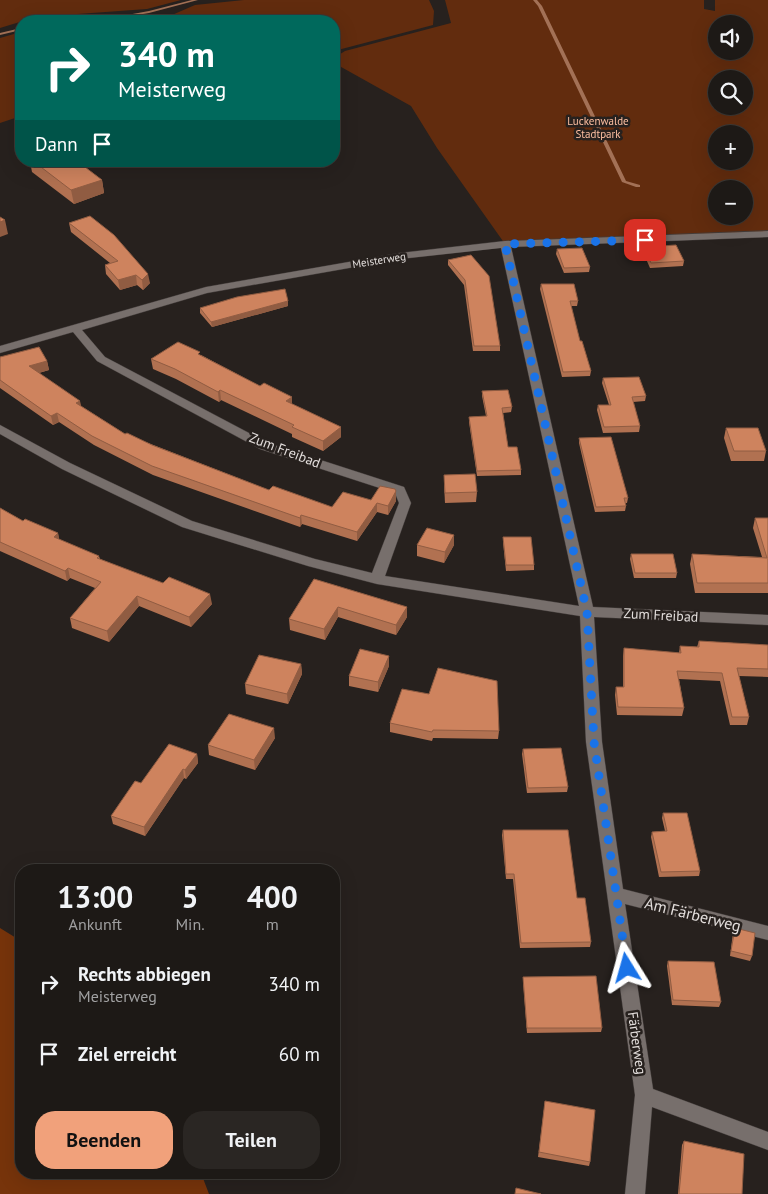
<!DOCTYPE html>
<html lang="de">
<head>
<meta charset="utf-8">
<style>
  :root { --surface:#1d1916; --page:#2a2623; --text:#f1f3f6; --muted:#a0a0a1; --line:#3b3835; --accent:#f1a17b }
  body { margin:0; font-family:"PT Sans",sans-serif; background:var(--page); color:var(--text); height:100vh; display:flex; flex-direction:column; font-size:19px; white-space:nowrap }
  * { box-sizing:border-box; margin:0 }
  p { font-size:16px; color:var(--muted) }
  .icon { flex:none; width:28px; height:28px; fill:none; stroke:currentColor; stroke-width:2; stroke-linecap:round; stroke-linejoin:round }
  .map { position:relative; flex:1; overflow:hidden }
  .drawer { position:absolute; left:15px; top:864px; width:325px; height:315px; display:flex; flex-direction:column; background:var(--surface); border-radius:20px; box-shadow:0 5px 20px #0002,0 0 0 1px var(--line) }
  .drawer>* { flex:none }
  .hud { position:absolute; left:15px; top:15px; width:325px; height:152px; border-radius:20px; box-shadow:0 5px 20px #0002,0 0 0 1px var(--line); background:#00695c; color:#fff; overflow:hidden }
  .fabs { position:absolute; left:708px; top:15px; display:grid; gap:10px }
  .fabs a { display:grid; place-items:center; width:45px; height:45px; border-radius:50%; background:var(--surface); box-shadow:0 5px 20px #0002,0 0 0 1px var(--line); font-size:25px }
  .pin { position:absolute; display:grid; place-items:center; width:42px; height:42px; color:#fff; margin:-21px; border-radius:10px; box-shadow:0 2px 8px #0006 }
  .me { position:absolute; width:55px; margin:-28px; rotate:352deg; stroke-linejoin:round; filter:drop-shadow(0 0 4px #0008) }
  .turn { display:flex; align-items:center; gap:18px; height:105px; padding:0 20px; font-size:22px }
  .turn .icon { width:65px; height:65px; stroke-width:2.5 }
  .turn b { display:block; font-size:35px; line-height:42px }
  .then { display:flex; align-items:center; height:48px; padding:0 20px; background:#0003; gap:10px; font-size:19px }
  .eta { display:flex; justify-content:space-evenly; align-items:center; height:85px; text-align:center }
  .eta b { font-size:30px; font-weight:800; line-height:35px }
  .action { display:flex; gap:10px; margin-top:auto; padding:10px 20px }
  .action a { flex:1; height:58px; border-radius:20px; background:var(--accent); color:#111; font-size:20px; font-weight:800; line-height:58px; text-align:center }
  .action a+a { background:var(--page); color:var(--text) }
  ul { padding:0; list-style:none }
  li { display:flex; align-items:center; gap:15px; height:70px; padding:0 20px }
  li div { flex:1 }
  li b { display:block; font-size:19px }
  li em { font-style:normal }
  .map>svg:first-child { display:block }
</style>
</head>
<body>
<div class="map">
<svg width="768" height="1194" viewBox="0 0 768 1194">
  <rect width="100%" height="100%" fill="#27211e"/>
  <g fill="#622c0e" fill-rule="evenodd">
    <polygon points="0,0 181,0 147,9 36,17 0,28"/>
    <polygon points="244,0 429,0 434,11 433,25 334,51 334,21 125,21 172,15 195,5"/>
    <path d="M 445,0 L 704,0 L 704,9 L 715,11 L 715,0 L 768,0 L 768,235 L 505,244 L 437,148 L 411,106 L 334,63 L 334,58 L 345,51 L 451,23 ZM 716,24 L 744,24 L 744,51 L 716,51 ZM 716,79 L 744,79 L 744,106 L 716,106 ZM 716,134 L 744,134 L 744,161 L 716,161 ZM 716,189 L 744,189 L 744,216 L 716,216 Z"/>
    <polygon points="21,32 21,116 0,123 0,38"/>
  </g>
  <polygon fill="#77340b" points="0,928 21,941 21,1172 201,1173 209,1194 0,1194"/>
  <g fill="none" stroke-linecap="round" stroke-linejoin="round">
    <g fill="#a37156" fill-rule="evenodd">
      <polygon points="192,0 198,0 149,13 101,21 94,21 149,11"/>
      <polygon points="533,0 537,0 542,6 626,181 640,185 640,187 636,187 622,182 538,6"/>
      <polygon points="21,28 21,30 0,35 0,33"/>
    </g>
    <defs>
      <path id="minor" d="M 768,231 L 768,237 L 511,247 L 593,607 L 768,615 L 768,625 L 594,617 L 602,742 L 623,889 L 768,926 L 768,940 L 625,904 L 653,1089 L 768,1132 L 768,1150 L 652,1107 L 645,1194 L 625,1194 L 635,1095 L 586,742 L 580,616 L 377,584 L 308,566 L 182,527 L 62,469 L 0,434 L 0,425 L 70,463 L 192,521 L 315,559 L 372,573 L 399,503 L 395,493 L 260,449 L 97,361 L 73,332 L 0,353 L 0,346 L 206,287 L 400,253 L 505,241 ZM 501,248 L 579,606 L 385,576 L 411,503 L 404,487 L 268,443 L 105,357 L 82,330 L 207,293 L 400,259 Z"/>
    </defs>
    <use href="#minor" stroke="#433d3b" stroke-width="1"/>
    <use href="#minor" fill="#776f6c" fill-rule="evenodd"/>
  </g>
  <g fill="#b17151">
    <polygon points="30,161 77,161 102,180 104,193 74,204 32,172"/>
    <polygon points="69,223 150,283 143,290 137,285 120,290 106,274 105,265 110,263 71,232"/>
    <polygon points="644,247 684,261 683,266 650,268 643,252"/>
    <polygon points="557,249 590,267 589,272 564,273 556,254"/>
    <polygon points="471,255 500,346 500,351 473,351 464,285 448,265 448,260"/>
    <polygon points="541,284 578,301 577,306 571,306 580,341 591,371 590,376 562,377 540,289"/>
    <polygon points="288,301 288,306 212,327 200,313 200,308"/>
    <polygon points="201,355 260,386 292,397 292,404 341,427 341,437 323,451 292,437 292,434 221,400 219,402 176,379 153,369 151,359"/>
    <polygon points="0,357 47,361 49,370 39,373 81,406 125,434 269,490 332,507 371,500 396,491 396,501 388,515 377,512 357,541 302,524 300,527 153,475 94,445 59,422 53,425 0,388"/>
    <polygon points="603,378 646,396 645,401 633,402 640,426 639,432 603,433 597,410 598,405 609,405 602,383"/>
    <polygon points="482,391 512,407 511,412 503,413 508,447 521,470 521,475 477,476 469,422 469,417 486,416 482,396"/>
    <polygon points="726,428 766,451 764,461 731,461 724,438"/>
    <polygon points="579,438 628,498 627,503 625,503 626,506 625,511 595,512 579,443"/>
    <polygon points="444,475 477,492 476,502 445,503 444,485"/>
    <polygon points="0,508 23,521 58,533 59,540 99,556 100,559 212,604 191,627 139,606 109,642 72,628 70,618 95,588 70,578 67,581 0,551"/>
    <polygon points="755,518 768,518 768,593 695,593 690,564 692,554 762,557 753,528"/>
    <polygon points="503,537 534,565 534,570 506,571 503,542"/>
    <polygon points="417,545 454,545 444,563 417,556"/>
    <polygon points="631,554 677,573 676,578 634,578 630,559"/>
    <polygon points="314,579 407,607 407,617 396,635 338,617 325,640 290,630 289,619"/>
    <polygon points="699,641 768,645 768,677 739,676 749,717 747,725 730,725 720,681 679,679 684,708 682,716 617,715 615,695 616,687 623,687 623,656 624,648 679,653 680,646 697,647"/>
    <polygon points="301,664 302,674 288,704 246,694 245,684"/>
    <polygon points="389,666 378,692 349,686 349,676"/>
    <polygon points="429,694 499,731 498,739 433,738 432,741 390,732 390,723"/>
    <polygon points="275,738 255,770 209,755 208,745"/>
    <polygon points="523,749 568,787 567,792 527,793 522,754"/>
    <polygon points="197,754 198,763 186,779 184,778 145,836 113,824 111,816 141,783"/>
    <polygon points="663,813 700,871 699,876 659,877 651,837 652,832 665,831 662,818"/>
    <polygon points="503,830 577,898 591,942 590,947 520,948 513,879 506,879 502,835"/>
    <polygon points="735,928 752,956 750,961 730,956 733,933"/>
    <polygon points="668,961 721,1002 719,1007 672,1005 667,966"/>
    <polygon points="523,977 602,1028 601,1032 527,1033 523,981"/>
    <polygon points="545,1101 590,1162 589,1166 538,1157"/>
    <polygon points="684,1141 742,1194 678,1194 682,1145"/>
  </g>
  <g fill="#905c42">
    <polygon points="102,180 104,193 74,204 71,190"/>
    <polygon points="5,220 8,234 0,237 0,222"/>
    <polygon points="148,274 150,283 143,290 142,280"/>
    <polygon points="136,275 137,285 120,290 118,280"/>
    <polygon points="288,301 288,306 212,327 211,322"/>
    <polygon points="47,361 49,370 31,375 29,366"/>
    <polygon points="220,390 221,400 219,402 218,392"/>
    <polygon points="292,397 292,406 286,401"/>
    <polygon points="80,401 82,409 76,403"/>
    <polygon points="57,413 59,422 53,425 51,416"/>
    <polygon points="341,427 341,437 323,451 323,441"/>
    <polygon points="396,491 396,501 388,515 388,506"/>
    <polygon points="377,503 377,512 357,541 357,532"/>
    <polygon points="301,515 302,524 300,527 300,518"/>
    <polygon points="58,533 60,543 54,537"/>
    <polygon points="454,535 454,545 444,563 445,552"/>
    <polygon points="68,568 70,578 67,581 65,571"/>
    <polygon points="210,594 212,604 191,627 189,617"/>
    <polygon points="137,596 139,606 109,642 107,631"/>
    <polygon points="338,607 338,617 325,640 324,629"/>
    <polygon points="407,607 407,617 396,635 396,625"/>
    <polygon points="389,656 389,666 378,692 378,682"/>
    <polygon points="301,664 302,674 288,704 287,694"/>
    <polygon points="274,728 275,738 255,770 254,760"/>
    <polygon points="197,754 198,763 186,779 185,770"/>
    <polygon points="183,769 184,778 145,836 144,827"/>
  </g>
  <g fill="#ce835e" stroke="#905c42">
    <polygon points="33,161 77,161 102,180 71,190"/>
    <polygon points="90,216 114,235 148,274 142,280 136,275 118,280 105,265 118,261 69,223"/>
    <polygon points="0,217 5,220 0,222"/>
    <polygon points="676,245 684,261 651,263 644,247"/>
    <polygon points="582,248 590,267 564,268 557,249"/>
    <polygon points="471,255 489,276 500,346 474,346 465,280 448,260"/>
    <polygon points="541,284 574,284 578,301 570,301 580,341 582,341 591,371 563,372"/>
    <polygon points="285,289 288,301 211,322 200,308 237,297"/>
    <polygon points="178,342 200,352 198,354 260,386 264,383 292,397 286,401 341,427 323,441 292,427 294,425 220,390 218,392 175,369 151,359"/>
    <polygon points="39,347 47,361 29,366 80,401 76,403 125,434 127,433 152,445 269,490 273,486 332,507 343,492 371,500 380,486 395,489 396,491 388,506 377,503 357,532 301,515 300,518 152,466 92,436 57,413 51,416 0,380 0,357"/>
    <polygon points="639,377 646,396 632,397 640,426 604,427 598,405 611,405 603,378"/>
    <polygon points="508,390 512,407 502,408 508,447 517,447 521,470 477,471 469,417 487,416 482,391"/>
    <polygon points="726,428 758,428 766,451 734,451"/>
    <polygon points="611,437 628,498 624,498 626,506 596,507 579,438"/>
    <polygon points="475,474 477,492 445,493 444,475"/>
    <polygon points="0,508 23,521 25,519 58,533 54,537 99,556 97,558 163,583 169,577 210,594 189,617 137,596 107,631 70,618 101,582 68,568 65,571 0,542"/>
    <polygon points="755,518 768,518 768,583 697,583 692,554 767,558"/>
    <polygon points="427,528 454,535 445,552 417,545"/>
    <polygon points="503,537 531,537 534,565 506,565"/>
    <polygon points="631,554 673,554 677,573 635,573"/>
    <polygon points="314,579 407,607 396,625 338,607 324,629 289,619"/>
    <polygon points="699,641 768,645 768,669 737,668 749,717 732,717 722,673 677,671 684,708 618,707 616,687 624,687 624,648 681,653 680,646 699,647"/>
    <polygon points="360,649 389,656 378,682 349,676"/>
    <polygon points="259,655 301,664 287,694 245,684"/>
    <polygon points="438,668 497,681 499,731 433,730 432,732 390,723 402,689 429,694"/>
    <polygon points="229,714 274,728 254,760 208,745"/>
    <polygon points="169,744 197,754 185,770 183,769 144,827 111,816 135,781 141,783"/>
    <polygon points="561,748 568,787 528,788 523,749"/>
    <polygon points="663,813 687,813 700,871 661,872 652,832 667,831"/>
    <polygon points="503,830 568,830 577,898 585,898 591,942 521,943 514,874 506,874"/>
    <polygon points="735,928 755,933 752,956 731,951"/>
    <polygon points="668,961 714,962 721,1002 673,1000"/>
    <polygon points="596,976 602,1028 527,1028 523,977"/>
    <polygon points="545,1101 595,1110 590,1162 539,1152"/>
    <polygon points="684,1141 744,1154 742,1194 679,1194"/>
    <polygon points="516,1188 541,1194 515,1194"/>
  </g>
  <g fill="none" stroke-linecap="round" stroke-linejoin="round">
    <polyline stroke="#1a73e8" stroke-width="9" stroke-dasharray="0 16.2" points="627,968 594,742 587,612 505,244 645,240"/>
  </g>
  <g text-anchor="middle" stroke-width="5" stroke-linejoin="round" paint-order="stroke">
    <g font-size="11" fill="#fcbea0" stroke="#27211e">
      <text x="598" y="125">Luckenwalde<tspan x="598" dy="13">Stadtpark</tspan></text>
    </g>
    <g font-size="11" fill="#e3dedc" stroke="#27211e">
      <text transform="translate(379 260) rotate(-9)" y="4">Meisterweg</text>
    </g>
    <g font-size="14" fill="#e3dedc" stroke="#27211e">
      <text transform="translate(285 450) rotate(21)" y="5">Zum Freibad</text>
      <text transform="translate(661 615) rotate(3)" y="5">Zum Freibad</text>
      <text transform="translate(637 1043) rotate(82)" y="5">Färberweg</text>
    </g>
    <g font-size="16" fill="#e3dedc" stroke="#27211e">
      <text transform="translate(693 914) rotate(14)" y="6">Am Färberweg</text>
    </g>
  </g>
</svg>
<div class="fabs">
<a><svg class="icon" aria-label="sound" viewBox="0 0 24 24"><path d="M4 9h4l5-4v14l-5-4H4zM17 9q2 3 0 6"/></svg></a>
<a><svg class="icon" aria-label="search" viewBox="0 0 24 24"><circle cx="10" cy="10" r="6"/><path d="M15 15l6 6"/></svg></a>
<a>+</a>
<a>−</a>
</div>
<div class="pin" style="left:645px;top:240px;background:#d93025"><svg class="icon" aria-label="arrive" viewBox="0 0 24 24"><path d="M6 21V4h12l-3 4 3 4H6"/></svg></div>
<svg class="me" style="left:627px;top:968px" viewBox="-20 -20 40 40"><path d="M0-17L14 15 0 8-14 15z" fill="#1a73e8" stroke="#fff" stroke-width="4"/></svg>
<div class="hud">
<div class="turn"><svg class="icon" aria-label="right" viewBox="0 0 24 24"><path d="M7 20v-9h11M14 6l5 5-5 5"/></svg><div><b>340 m</b>Meisterweg</div></div>
<div class="then">Dann<svg class="icon" aria-label="arrive" viewBox="0 0 24 24"><path d="M6 21V4h12l-3 4 3 4H6"/></svg></div>
</div>
<section class="drawer">
<div class="eta">
<div><b>13:00</b><p>Ankunft</p></div>
<div><b>5</b><p>Min.</p></div>
<div><b>400</b><p>m</p></div>
</div>
<ul>
<li><svg class="icon" aria-label="right" viewBox="0 0 24 24"><path d="M7 20v-9h11M14 6l5 5-5 5"/></svg><div><b>Rechts abbiegen</b><p>Meisterweg</p></div><em>340 m</em></li>
<li><svg class="icon" aria-label="arrive" viewBox="0 0 24 24"><path d="M6 21V4h12l-3 4 3 4H6"/></svg><div><b>Ziel erreicht</b></div><em>60 m</em></li>
</ul>
<div class="action"><a>Beenden</a><a>Teilen</a></div>
</section>
</div>
</body>
</html>
